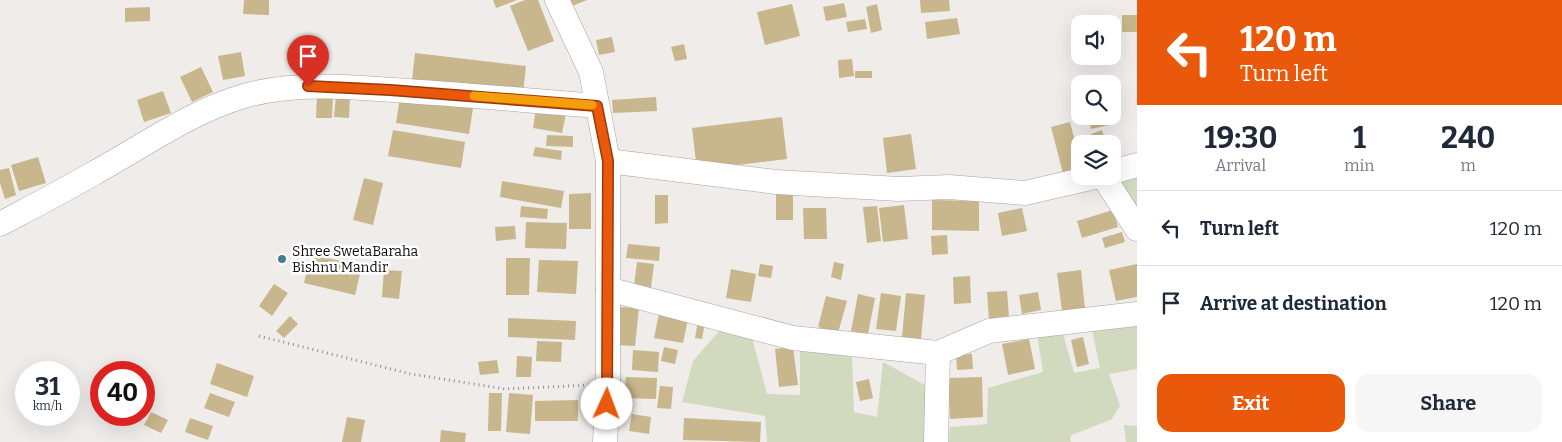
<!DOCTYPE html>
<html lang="en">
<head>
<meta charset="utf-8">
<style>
  :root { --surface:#fff; --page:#f6f6f7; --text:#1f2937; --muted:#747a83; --line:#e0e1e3; --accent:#ea580c }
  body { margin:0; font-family:Bitter,serif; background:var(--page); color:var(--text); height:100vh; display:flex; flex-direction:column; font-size:19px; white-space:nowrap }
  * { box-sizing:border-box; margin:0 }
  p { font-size:16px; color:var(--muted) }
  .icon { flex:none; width:28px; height:28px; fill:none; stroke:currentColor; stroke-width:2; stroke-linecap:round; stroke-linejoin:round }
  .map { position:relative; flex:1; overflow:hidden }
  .details { display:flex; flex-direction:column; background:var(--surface); width:425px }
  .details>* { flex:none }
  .hud { background:#ea580c; color:#fff; overflow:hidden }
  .tools { position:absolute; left:1071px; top:15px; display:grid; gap:10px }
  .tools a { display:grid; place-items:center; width:50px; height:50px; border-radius:10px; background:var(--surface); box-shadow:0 5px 20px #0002; font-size:25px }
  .speed { position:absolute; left:15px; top:361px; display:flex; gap:10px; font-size:25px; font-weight:700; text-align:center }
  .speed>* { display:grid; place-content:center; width:65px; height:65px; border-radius:50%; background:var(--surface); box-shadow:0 5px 20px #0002; line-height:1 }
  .speed small { font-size:12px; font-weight:400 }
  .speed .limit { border:8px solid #d22; background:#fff; color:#111 }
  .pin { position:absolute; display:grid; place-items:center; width:42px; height:42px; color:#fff; margin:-51px -21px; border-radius:50% 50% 50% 0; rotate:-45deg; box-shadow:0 0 5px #0007 }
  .pin .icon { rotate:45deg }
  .me { position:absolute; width:55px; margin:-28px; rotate:2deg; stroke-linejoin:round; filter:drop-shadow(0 0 4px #0008) }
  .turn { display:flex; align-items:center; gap:18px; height:105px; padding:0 20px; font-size:22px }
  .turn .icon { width:65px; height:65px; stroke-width:2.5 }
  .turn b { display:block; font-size:35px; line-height:42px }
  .eta { display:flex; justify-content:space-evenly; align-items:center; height:85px; text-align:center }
  .eta b { font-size:30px; font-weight:700; line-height:35px }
  .primary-button { display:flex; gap:10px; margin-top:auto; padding:10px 20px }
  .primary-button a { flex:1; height:58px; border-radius:15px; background:var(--accent); color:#fff; font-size:20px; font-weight:700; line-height:58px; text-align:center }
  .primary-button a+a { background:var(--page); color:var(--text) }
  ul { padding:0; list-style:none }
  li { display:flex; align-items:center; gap:15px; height:75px; padding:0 20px; border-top:1px solid var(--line) }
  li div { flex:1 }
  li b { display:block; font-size:19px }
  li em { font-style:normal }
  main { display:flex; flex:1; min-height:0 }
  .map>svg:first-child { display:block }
</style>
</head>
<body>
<main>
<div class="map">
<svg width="1137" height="442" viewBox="0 0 1137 442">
  <rect width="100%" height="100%" fill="#efecea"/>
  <g fill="#d1d9bf">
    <polygon points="1137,174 1137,208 1117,179"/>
    <polygon points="1137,322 1137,369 1109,374 1120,406 1112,419 1070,436 1071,442 949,442 950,427 987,424 988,388 1043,372 1037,334 1062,330 1074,373 1100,368 1091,325"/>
    <polygon points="720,330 751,334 767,394 800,395 800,346 852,357 854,412 877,417 883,362 930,388 929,442 767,442 765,416 682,402 693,361"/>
    <polygon points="1124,425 1137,426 1137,442 1126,442"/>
  </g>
  <g fill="#c8b68c">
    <polygon points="244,0 269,0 269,15 243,14"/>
    <polygon points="493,0 517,0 496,8"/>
    <polygon points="525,0 538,0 554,41 528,51 510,6"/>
    <polygon points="570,0 587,0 572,6"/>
    <polygon points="920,0 949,0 950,11 921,13"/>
    <polygon points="844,3 847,17 826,21 823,7"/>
    <polygon points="792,4 800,36 765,45 757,12"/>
    <polygon points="877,4 882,30 871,33 866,7"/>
    <polygon points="150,7 150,21 125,22 125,8"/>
    <rect x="1122" y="15" width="15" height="17"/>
    <polygon points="957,18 960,34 927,39 925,22"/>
    <polygon points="865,19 867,29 848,32 846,22"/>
    <polygon points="612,37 615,52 599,55 596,40"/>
    <polygon points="684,44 687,59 675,61 671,47"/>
    <polygon points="241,52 245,76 223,80 218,56"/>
    <polygon points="415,53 526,66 523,93 412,80"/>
    <polygon points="852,59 854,76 839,78 838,60"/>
    <polygon points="201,67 213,92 192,102 180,77"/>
    <rect x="855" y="71" width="17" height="7"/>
    <polygon points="163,91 171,113 144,122 137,100"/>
    <polygon points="317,94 333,94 332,118 316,118"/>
    <polygon points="336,95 350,96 349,118 334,117"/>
    <polygon points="400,97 473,108 469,134 396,123"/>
    <polygon points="656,97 657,111 613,113 612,100"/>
    <polygon points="536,109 566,114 562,133 533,128"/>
    <polygon points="1088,116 1107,116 1109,125 1091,129"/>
    <polygon points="782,117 787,159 697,170 692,128"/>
    <polygon points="1070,122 1080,160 1080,173 1064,177 1051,127"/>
    <polygon points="393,130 465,142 461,168 388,156"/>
    <polygon points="1102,130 1106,142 1093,144 1091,134"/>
    <polygon points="911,134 916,169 887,173 883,138"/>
    <polygon points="547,135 573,136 573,147 546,146"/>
    <polygon points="535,147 562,151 561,160 533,156"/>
    <polygon points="38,157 46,183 19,191 11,165"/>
    <polygon points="9,168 16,195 5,199 0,183 0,170"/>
    <polygon points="364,178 383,183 373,225 353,220"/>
    <polygon points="502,181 564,191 561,208 500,197"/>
    <rect x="776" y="191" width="17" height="29"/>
    <polygon points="591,193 591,229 569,229 569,194"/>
    <polygon points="655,195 668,195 668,223 655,224"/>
    <polygon points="932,200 979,201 979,231 932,230"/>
    <polygon points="904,205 908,239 883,242 879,208"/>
    <polygon points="521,206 548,209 547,219 520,217"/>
    <polygon points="877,206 881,241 867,243 863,207"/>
    <polygon points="803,208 826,208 827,239 804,239"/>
    <polygon points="1022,208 1027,231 1002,236 998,213"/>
    <polygon points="1113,210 1118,227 1082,238 1077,221"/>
    <polygon points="526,222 567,223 566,249 525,248"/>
    <polygon points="515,226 516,239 496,241 495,227"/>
    <polygon points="1122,232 1125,242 1105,248 1102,238"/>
    <polygon points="947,235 948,254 932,255 931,236"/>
    <polygon points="628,244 660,247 659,261 626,258"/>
    <polygon points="311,254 362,266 355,295 304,283"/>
    <polygon points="506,258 530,258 529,295 506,295"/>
    <polygon points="539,260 578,261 576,294 537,292"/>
    <polygon points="637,262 654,264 651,288 634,286"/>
    <polygon points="834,262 844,264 841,280 831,277"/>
    <polygon points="760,264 773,266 771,278 758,276"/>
    <polygon points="1137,264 1137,297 1116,301 1109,270"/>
    <polygon points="731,269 756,274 751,302 726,298"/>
    <polygon points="384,270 402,271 399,299 382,297"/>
    <polygon points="1081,270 1085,309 1062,311 1057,273"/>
    <polygon points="970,276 971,303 954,304 953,277"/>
    <polygon points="274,284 288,293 272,316 259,306"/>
    <polygon points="1007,291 1009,317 989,319 987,292"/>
    <polygon points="1038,292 1041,310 1022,314 1019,295"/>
    <polygon points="881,293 901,296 896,331 876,329"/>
    <polygon points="906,293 925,295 921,339 902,337"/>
    <polygon points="858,294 875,298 868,334 851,331"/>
    <polygon points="826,296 847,301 838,333 818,327"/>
    <polygon points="620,307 639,308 635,346 617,345"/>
    <polygon points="659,314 688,319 683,343 654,338"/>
    <polygon points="290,316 298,324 284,338 276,331"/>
    <polygon points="508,318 576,321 575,340 508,337"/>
    <polygon points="698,321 705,322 702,339 695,338"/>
    <polygon points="1083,337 1089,364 1077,367 1071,340"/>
    <polygon points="1029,339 1035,369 1008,375 1002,344"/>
    <polygon points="537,341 562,342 561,362 536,361"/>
    <polygon points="664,347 678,350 675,364 661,361"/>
    <polygon points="793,347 798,385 779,387 775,349"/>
    <polygon points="633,350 659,352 658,372 632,370"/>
    <polygon points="972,354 973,369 957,370 956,355"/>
    <polygon points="517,356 532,357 531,377 516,377"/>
    <polygon points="497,360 499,373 480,375 478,362"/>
    <polygon points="217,363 254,376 247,397 210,384"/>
    <polygon points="626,377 657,378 656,399 624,398"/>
    <polygon points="982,377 983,417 950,419 948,378"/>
    <polygon points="869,379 873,398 860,401 856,382"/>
    <polygon points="660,386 673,387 671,409 657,408"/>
    <polygon points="210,393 235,402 229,417 204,408"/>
    <polygon points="489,393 502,393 501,431 488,431"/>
    <polygon points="509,393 533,395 530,434 506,432"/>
    <polygon points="578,400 578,421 535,421 535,401"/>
    <polygon points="151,412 168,420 161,433 144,425"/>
    <polygon points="632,414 651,417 649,434 629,431"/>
    <polygon points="347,417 365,420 361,442 342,442"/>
    <polygon points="190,418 213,426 208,440 185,432"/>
    <polygon points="684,418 761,422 760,442 683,440"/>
    <polygon points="441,430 466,433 465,442 440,442"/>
  </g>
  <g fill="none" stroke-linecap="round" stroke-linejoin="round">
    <defs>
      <g id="minor">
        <polyline points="557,0 591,72 608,161 608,384 605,442"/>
        <polyline points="608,161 776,182 899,189 949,187 1025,193 1099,176"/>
        <polyline points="1112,172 1137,165"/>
        <polyline points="1103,176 1137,229"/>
        <path d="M 0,224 C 32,207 65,190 96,172 C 145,145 190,112 244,96 C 299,80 363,88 420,92 C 479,96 538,101 597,106"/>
        <polyline points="608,289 793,338 938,353 989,331 1137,314"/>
        <polyline points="936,442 938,353"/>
      </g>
    </defs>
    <use href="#minor" stroke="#a7a3a2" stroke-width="25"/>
    <polyline stroke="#93908f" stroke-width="3" stroke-dasharray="1 4" stroke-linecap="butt" points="259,336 411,374 505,389 590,385"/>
    <use href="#minor" stroke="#fff" stroke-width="24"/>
  </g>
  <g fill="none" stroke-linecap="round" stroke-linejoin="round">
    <defs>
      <polyline id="route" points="308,86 390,90 597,106 608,161 607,404"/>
    </defs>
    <use href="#route" stroke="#983908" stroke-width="12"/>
    <use href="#route" stroke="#ea580c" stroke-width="9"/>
    <polyline stroke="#f59e0b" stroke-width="9" points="474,96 592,105"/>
  </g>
  <circle fill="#407f94" stroke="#fff" stroke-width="2" cx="282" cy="259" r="5"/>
  <g text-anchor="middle" stroke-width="5" stroke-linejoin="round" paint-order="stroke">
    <g font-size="14" fill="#0d0c0b" stroke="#fff" text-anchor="start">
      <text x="292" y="256">Shree SwetaBaraha<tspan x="292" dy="16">Bishnu Mandir</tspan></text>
    </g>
  </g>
</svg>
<div class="tools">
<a><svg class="icon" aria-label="sound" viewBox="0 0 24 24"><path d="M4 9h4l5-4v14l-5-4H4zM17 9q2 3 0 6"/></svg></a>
<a><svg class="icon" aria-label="search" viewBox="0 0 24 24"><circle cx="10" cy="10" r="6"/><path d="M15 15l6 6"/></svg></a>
<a><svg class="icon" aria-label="layers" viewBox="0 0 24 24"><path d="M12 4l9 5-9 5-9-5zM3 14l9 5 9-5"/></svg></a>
</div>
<div class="speed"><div>31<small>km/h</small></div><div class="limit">40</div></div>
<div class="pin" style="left:308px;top:86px;background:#d93025"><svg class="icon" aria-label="arrive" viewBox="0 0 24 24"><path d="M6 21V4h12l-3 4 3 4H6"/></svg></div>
<svg class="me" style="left:607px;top:404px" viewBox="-20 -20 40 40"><circle r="19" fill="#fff"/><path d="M0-13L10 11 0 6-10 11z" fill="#ea580c"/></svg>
</div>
<section class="details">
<div class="hud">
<div class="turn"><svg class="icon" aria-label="left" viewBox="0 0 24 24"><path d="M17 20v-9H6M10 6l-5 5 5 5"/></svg><div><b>120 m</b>Turn left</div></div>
</div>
<div class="eta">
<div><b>19:30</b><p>Arrival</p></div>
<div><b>1</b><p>min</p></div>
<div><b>240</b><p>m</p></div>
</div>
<ul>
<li><svg class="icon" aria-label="left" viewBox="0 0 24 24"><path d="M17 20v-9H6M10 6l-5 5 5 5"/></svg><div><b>Turn left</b></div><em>120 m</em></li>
<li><svg class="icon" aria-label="arrive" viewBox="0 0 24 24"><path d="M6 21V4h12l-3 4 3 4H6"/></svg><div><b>Arrive at destination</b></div><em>120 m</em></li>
</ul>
<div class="primary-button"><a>Exit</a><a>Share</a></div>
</section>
</main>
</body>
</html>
